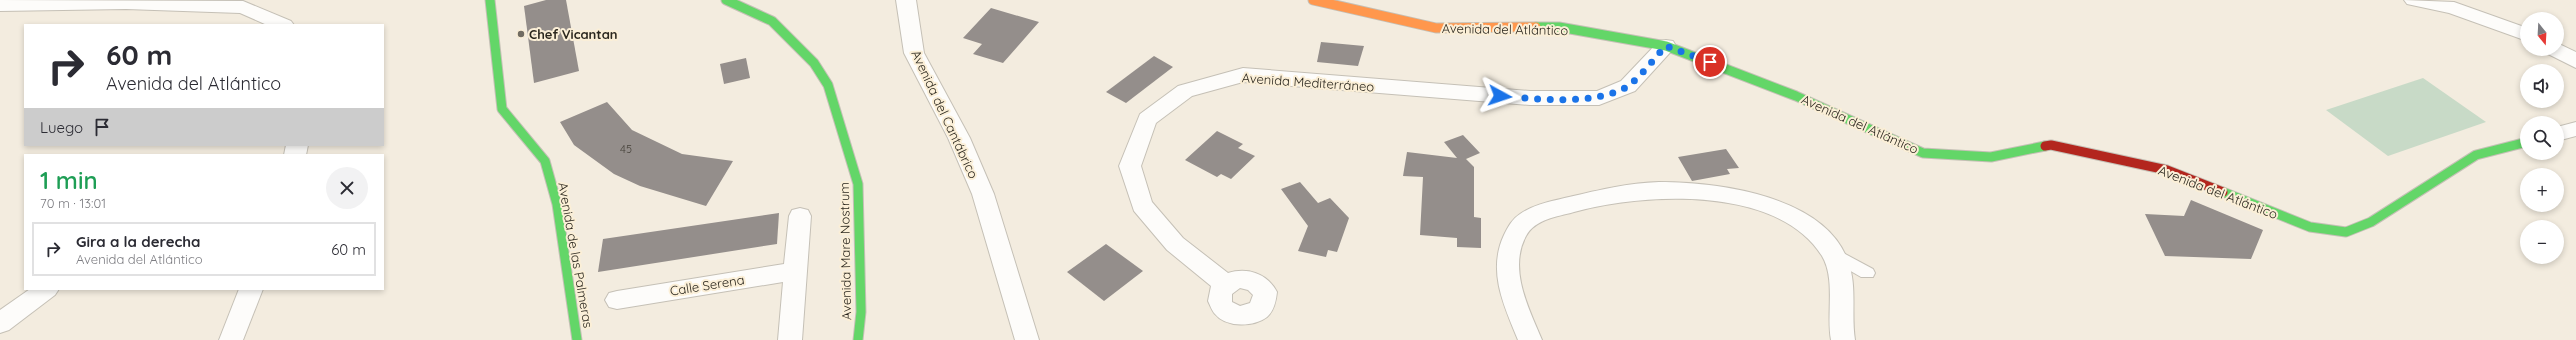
<!DOCTYPE html>
<html lang="es">
<head>
<meta charset="utf-8">
<style>
  :root { --surface:#fff; --page:#f2f2f3; --text:#2b2b33; --muted:#7c7c81; --line:#e1e1e2 }
  body { margin:0; font-family:Quicksand,sans-serif; background:var(--page); color:var(--text); height:100vh; display:flex; flex-direction:column; font-size:15px; white-space:nowrap }
  * { box-sizing:border-box; margin:0 }
  p { font-size:13px; color:var(--muted) }
  .icon { flex:none; width:22px; height:22px; fill:none; stroke:currentColor; stroke-width:2; stroke-linecap:round; stroke-linejoin:round }
  .map { position:relative; flex:1; overflow:hidden }
  .details { position:absolute; left:24px; top:154px; width:360px; height:136px; display:flex; flex-direction:column; background:var(--surface); border-radius:0px; box-shadow:0 2px 6px #0003 }
  .details>* { flex:none }
  .banner { position:absolute; left:24px; top:24px; width:360px; height:122px; border-radius:0px; box-shadow:0 2px 6px #0003; background:#fff; color:var(--text); overflow:hidden }
  .needle { width:26px; rotate:162deg }
  .tools { position:absolute; left:2520px; top:12px; display:grid; gap:8px }
  .tools a { display:grid; place-items:center; width:44px; height:44px; border-radius:50%; background:var(--surface); box-shadow:0 2px 6px #0003; font-size:20px }
  .pin { position:absolute; display:grid; place-items:center; width:34px; height:34px; color:#fff; margin:-17px; border:2px solid #fff; border-radius:50%; box-shadow:0 1px 4px #0007 }
  .me { position:absolute; width:44px; margin:-22px; rotate:95deg; stroke-linejoin:round; filter:drop-shadow(0 0 3px #0008) }
  .turn { display:flex; align-items:center; gap:14px; height:84px; padding:0 16px; font-size:18px }
  .turn .icon { width:52px; height:52px; stroke-width:2.5 }
  .turn b { display:block; font-size:28px; line-height:34px }
  .then { display:flex; align-items:center; height:38px; padding:0 16px; background:#0003; gap:8px; font-size:15px }
  .round { display:grid; place-items:center; flex:none; width:42px; height:42px; border-radius:21px; background:var(--page) }
  .overview { display:flex; align-items:center; justify-content:space-between; height:68px; padding:0 16px }
  h1 { font-size:24px; font-weight:600; line-height:30px; color:#1e9e55 }
  ul { padding:0; list-style:none }
  li { display:flex; align-items:center; gap:12px; height:54px; margin:0 8px 6px; padding:0 8px; border:2px solid var(--line); border-radius:0px }
  li div { flex:1 }
  li b { display:block; font-size:15px }
  li em { font-style:normal }
  .map>svg:first-child { display:block }
</style>
</head>
<body>
<div class="map">
<svg width="2576" height="340" viewBox="0 0 2576 340">
  <rect width="100%" height="100%" fill="#f3ecdf"/>
  <polygon fill="#c8dac7" points="2423,78 2486,122 2388,156 2326,110"/>
  <g fill="#948e8b">
    <polygon points="546,0 566,0 579,71 534,83 524,6"/>
    <polygon points="991,8 1039,22 1003,63 973,54 982,44 963,38"/>
    <polygon points="1321,42 1364,46 1358,66 1317,62"/>
    <polygon points="1154,56 1173,67 1126,103 1106,92"/>
    <polygon points="746,58 750,78 724,84 720,64"/>
    <polygon points="607,102 632,130 682,154 733,161 706,206 640,186 614,174 574,145 560,122"/>
    <polygon points="1217,131 1243,144 1238,148 1255,156 1231,179 1221,174 1217,177 1185,160"/>
    <polygon points="1463,135 1480,153 1466,159 1474,167 1474,217 1481,218 1481,248 1457,247 1457,238 1420,235 1423,177 1403,176 1407,152 1457,158 1444,142"/>
    <polygon points="1726,149 1739,168 1727,169 1730,174 1692,181 1678,157"/>
    <polygon points="1300,182 1318,203 1330,198 1349,218 1337,252 1328,250 1326,257 1298,251 1308,226 1281,189"/>
    <polygon points="2191,200 2263,230 2251,259 2165,256 2145,214 2184,216"/>
    <polygon points="779,213 777,244 598,272 603,239"/>
    <polygon points="1106,244 1143,271 1104,301 1067,272"/>
  </g>
  <g fill="none" stroke-linecap="round" stroke-linejoin="round">
    <defs>
      <polygon id="lane" points="1834,248 1873,269 1875,273 1873,277 1861,277 1828,258 1826,254 1828,250"/>
      <g id="street">
        <polygon points="0,0 243,1 291,21 294,25 267,25 240,13 126,9 0,11"/>
        <polygon points="896,0 916,0 924,53 970,138 994,194 1039,340 1015,340 972,194 948,138 904,53"/>
        <polygon points="2404,0 2454,2 2527,28 2527,41 2449,13 2407,4"/>
        <path d="M 1666,40 L 1673,41 L 1676,46 L 1635,91 L 1599,105 L 1530,105 L 1243,82 L 1192,96 L 1156,123 L 1141,166 L 1152,202 L 1183,238 L 1228,273 C 1247,267 1267,273 1277,292 C 1276,301 1274,311 1267,317 C 1254,327 1226,328 1215,314 C 1212,311 1210,305 1208,301 L 1211,286 L 1167,250 L 1134,211 L 1119,166 L 1140,114 L 1178,86 L 1243,68 L 1530,91 L 1597,91 L 1621,81 L 1659,41 ZM 1240,288 L 1248,290 L 1253,295 L 1250,303 L 1240,306 L 1232,302 L 1232,294 Z"/>
        <polygon points="2557,43 2576,52 2576,68 2548,54 2545,49 2557,49"/>
        <polygon points="2576,122 2576,136 2557,141 2557,127"/>
        <polygon points="286,145 308,145 306,155 284,155"/>
        <path d="M 1659,182 C 1719,182 1828,196 1849,264 C 1857,288 1851,315 1855,340 L 1831,340 C 1826,315 1836,279 1822,256 C 1777,185 1644,193 1574,212 C 1557,217 1535,219 1526,236 C 1508,269 1529,309 1542,340 L 1518,340 C 1504,306 1487,271 1504,235 C 1508,227 1512,219 1520,214 C 1534,204 1553,201 1569,197 C 1599,190 1628,183 1659,182 Z"/>
        <polygon points="800,208 808,210 811,216 802,340 778,340 783,282 617,309 609,307 605,300 609,293 617,291 784,264 789,216 792,210"/>
        <polygon points="30,289 59,289 55,295 9,330 0,333 0,310"/>
        <polygon points="239,289 263,289 243,340 219,340"/>
      </g>
      <g id="fast">
        <polyline points="490,0 502,109 545,161 557,204 577,340"/>
        <polyline points="726,0 772,21 814,63 828,85 858,184 861,312 858,340"/>
        <polyline points="1536,27 1559,27 1666,46 1796,96 1923,153 1991,157 2045,146"/>
        <polyline points="2223,192 2310,227 2346,232 2371,222 2476,155 2527,142"/>
      </g>
      <polyline id="slow" points="1313,0 1436,28 1536,27"/>
      <polyline id="jam" points="2045,146 2051,145 2167,170 2223,192"/>
    </defs>
    <use href="#lane" stroke="#c5c0b6" stroke-width="2"/>
    <use href="#street" stroke="#c5c0b6" stroke-width="2"/>
    <use href="#fast" stroke="#c5c0b6" stroke-width="11"/>
    <use href="#slow" stroke="#c5c0b6" stroke-width="11"/>
    <use href="#jam" stroke="#c5c0b6" stroke-width="11"/>
    <use href="#lane" fill="#fdfcfa" fill-rule="evenodd"/>
    <use href="#street" fill="#fdfcfa" fill-rule="evenodd"/>
    <use href="#fast" stroke="#63d668" stroke-width="9"/>
    <use href="#slow" stroke="#ff974d" stroke-width="9"/>
    <use href="#jam" stroke="#b3261e" stroke-width="9"/>
  </g>
  <g fill="none" stroke-linecap="round" stroke-linejoin="round">
    <path stroke="#1a73e8" stroke-width="7" stroke-dasharray="0 12.6" d="M 1500,96 C 1535,99 1597,106 1628,86 C 1642,76 1654,58 1666,46 L 1710,62"/>
  </g>
  <circle fill="#716c62" stroke="#fbefd7" stroke-width="1.5" cx="521" cy="34" r="4"/>
  <g text-anchor="middle" stroke-width="4" stroke-linejoin="round" paint-order="stroke">
    <g font-size="11" fill="#454139">
      <text x="626" y="153">45</text>
    </g>
    <g font-size="13" fill="#2b271e" stroke="#fbefd7">
      <text transform="translate(1505 29) rotate(1)" y="5">Avenida del Atlántico</text>
      <text transform="translate(1308 82) rotate(4)" y="5">Avenida Mediterráneo</text>
      <text transform="translate(945 114) rotate(65)" y="5">Avenida del Cantábrico</text>
      <text transform="translate(1860 124) rotate(24)" y="5">Avenida del Atlántico</text>
      <text transform="translate(2218 192) rotate(21)" y="5">Avenida del Atlántico</text>
      <text transform="translate(845 251) rotate(-91)" y="5">Avenida Mare Nostrum</text>
      <text transform="translate(576 255) rotate(80)" y="5">Avenida de las Palmeras</text>
      <text transform="translate(707 285) rotate(-9)" y="5">Calle Serena</text>
    </g>
    <g font-size="13" font-weight="bold" fill="#2b271e" stroke="#fbefd7" text-anchor="start">
      <text x="529" y="39">Chef Vicantan</text>
    </g>
  </g>
</svg>
<div class="tools">
<a><svg class="needle" viewBox="-14 -14 28 28"><path d="M0-13l5 13h-10z" fill="#e53935"/><path d="M0 13l5-13h-10z" fill="#7c7c81"/></svg></a>
<a><svg class="icon" aria-label="sound" viewBox="0 0 24 24"><path d="M4 9h4l5-4v14l-5-4H4zM17 9q2 3 0 6"/></svg></a>
<a><svg class="icon" aria-label="search" viewBox="0 0 24 24"><circle cx="10" cy="10" r="6"/><path d="M15 15l6 6"/></svg></a>
<a>+</a>
<a>−</a>
</div>
<div class="pin" style="left:1710px;top:62px;background:#d93025"><svg class="icon" aria-label="arrive" viewBox="0 0 24 24"><path d="M6 21V4h12l-3 4 3 4H6"/></svg></div>
<svg class="me" style="left:1500px;top:96px" viewBox="-20 -20 40 40"><path d="M0-17L14 15 0 8-14 15z" fill="#1a73e8" stroke="#fff" stroke-width="4"/></svg>
<div class="banner">
<div class="turn"><svg class="icon" aria-label="right" viewBox="0 0 24 24"><path d="M7 20v-9h11M14 6l5 5-5 5"/></svg><div><b>60 m</b>Avenida del Atlántico</div></div>
<div class="then">Luego<svg class="icon" aria-label="arrive" viewBox="0 0 24 24"><path d="M6 21V4h12l-3 4 3 4H6"/></svg></div>
</div>
<section class="details">
<div class="overview"><div><h1>1 min</h1><p>70 m · 13:01</p></div><a class="round"><svg class="icon" aria-label="close" viewBox="0 0 24 24"><path d="M6 6l12 12M18 6L6 18"/></svg></a></div>
<ul>
<li><svg class="icon" aria-label="right" viewBox="0 0 24 24"><path d="M7 20v-9h11M14 6l5 5-5 5"/></svg><div><b>Gira a la derecha</b><p>Avenida del Atlántico</p></div><em>60 m</em></li>
</ul>
</section>
</div>
</body>
</html>
